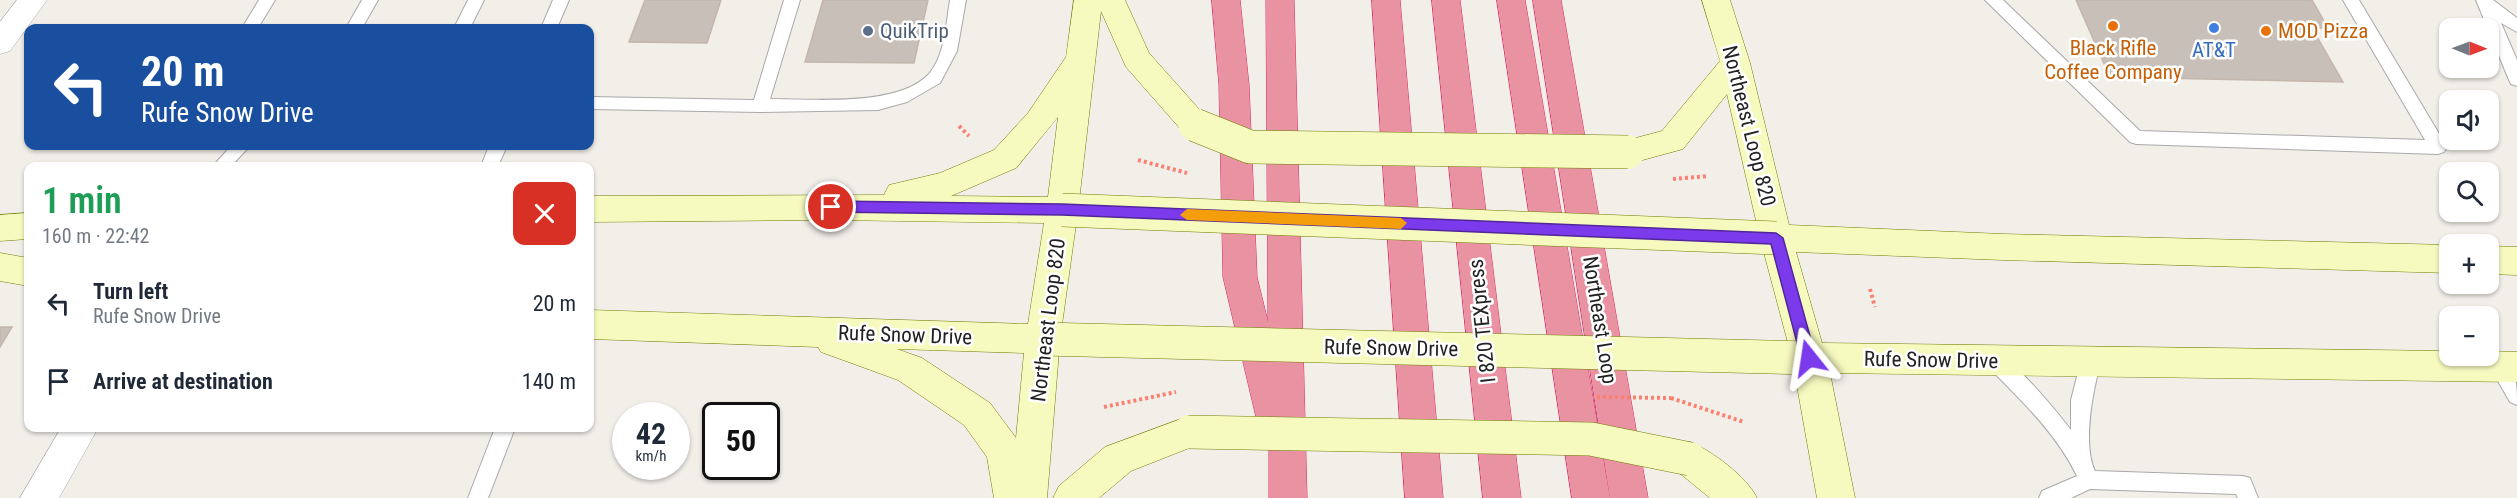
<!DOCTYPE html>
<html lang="en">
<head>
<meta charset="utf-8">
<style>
  :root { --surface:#fff; --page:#f6f6f7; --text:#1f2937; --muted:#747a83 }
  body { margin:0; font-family:"Roboto Condensed",sans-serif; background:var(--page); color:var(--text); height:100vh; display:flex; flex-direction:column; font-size:22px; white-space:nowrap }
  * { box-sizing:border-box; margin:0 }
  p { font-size:20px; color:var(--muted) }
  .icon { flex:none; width:33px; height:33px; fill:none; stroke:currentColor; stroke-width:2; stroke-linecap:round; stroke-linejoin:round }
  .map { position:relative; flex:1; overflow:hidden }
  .panel { position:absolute; left:24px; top:162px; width:570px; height:270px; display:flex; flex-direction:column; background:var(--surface); border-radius:12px; box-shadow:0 2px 4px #0004 }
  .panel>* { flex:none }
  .top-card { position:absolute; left:24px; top:24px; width:570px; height:126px; border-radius:12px; box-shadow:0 2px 4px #0004; background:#1a4fa0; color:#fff; overflow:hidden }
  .needle { width:39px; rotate:91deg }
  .tools { position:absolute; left:2439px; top:18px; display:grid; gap:12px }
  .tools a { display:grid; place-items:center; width:60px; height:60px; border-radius:12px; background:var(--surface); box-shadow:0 2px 4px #0004; font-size:30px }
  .speed { position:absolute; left:612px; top:402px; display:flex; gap:12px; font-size:30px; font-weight:700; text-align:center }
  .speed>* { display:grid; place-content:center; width:78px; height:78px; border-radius:50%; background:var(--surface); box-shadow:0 2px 4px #0004; line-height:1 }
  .speed small { font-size:15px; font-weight:400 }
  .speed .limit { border:3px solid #111; border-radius:9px; background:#fff; color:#111 }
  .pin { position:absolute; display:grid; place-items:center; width:51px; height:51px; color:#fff; margin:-26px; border:3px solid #fff; border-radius:50%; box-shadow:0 2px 6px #0007 }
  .me { position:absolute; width:66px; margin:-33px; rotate:345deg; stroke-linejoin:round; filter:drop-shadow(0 0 4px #0008) }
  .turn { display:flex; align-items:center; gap:21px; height:126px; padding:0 18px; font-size:27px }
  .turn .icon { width:78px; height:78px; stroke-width:2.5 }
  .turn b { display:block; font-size:42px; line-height:51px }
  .round { display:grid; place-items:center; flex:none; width:63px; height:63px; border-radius:12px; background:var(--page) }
  .summary { display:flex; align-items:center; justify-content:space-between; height:102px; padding:0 18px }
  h1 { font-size:36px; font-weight:600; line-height:45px; color:#1e9e55 }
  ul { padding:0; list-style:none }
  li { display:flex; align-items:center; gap:18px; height:78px; padding:0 18px }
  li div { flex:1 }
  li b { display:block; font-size:22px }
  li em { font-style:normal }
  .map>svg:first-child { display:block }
</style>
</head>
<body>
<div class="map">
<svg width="2517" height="498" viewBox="0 0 2517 498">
  <rect width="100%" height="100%" fill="#f2efe9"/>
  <g fill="#c7bfb8" stroke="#c4b6ab" stroke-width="1.5">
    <polygon points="645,0 721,0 707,43 629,42"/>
    <polygon points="823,0 928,0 914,63 805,62"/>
    <polygon points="2076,0 2312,0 2328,28 2312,28 2343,82 2110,77"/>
    <polygon points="0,327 12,327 0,347"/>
  </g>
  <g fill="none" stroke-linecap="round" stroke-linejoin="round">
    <defs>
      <g id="service">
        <polygon points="259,0 275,0 258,28 242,28"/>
        <polygon points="362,0 378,0 362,28 346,28"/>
        <polygon points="468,0 484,0 470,28 454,28"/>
        <polygon points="553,0 569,0 557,28 541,28"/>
        <path d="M 784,0 L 800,0 L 770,99 C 813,99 896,107 928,75 C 945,57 946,23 950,0 L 966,0 L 957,51 L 940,83 L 907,102 L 878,110 L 760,112 L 590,109 L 590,97 L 754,100 Z"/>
        <polygon points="1985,0 2003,0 2140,131 2425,140 2343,0 2359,0 2447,147 2444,152 2438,154 2136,144 2130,142"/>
        <polygon points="2476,0 2493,0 2517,18 2517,32 2501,23 2517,60 2517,86 2511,84 2509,80"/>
        <polygon points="231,146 250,146 231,166 213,166"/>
        <polygon points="489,146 507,146 498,166 481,166"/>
        <path d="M 1995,353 C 2015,360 2057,412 2071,430 L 2071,400 L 2081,361 L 2084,355 L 2091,353 L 2098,355 L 2101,361 C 2093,390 2082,444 2095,471 L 2243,476 L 2250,478 L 2258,498 L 2238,498 L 2236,494 L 2090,489 L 2071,498 L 2039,498 L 2042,491 L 2077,476 C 2056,433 2021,400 1988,367 L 1985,361 L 1988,355 Z"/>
        <path d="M 2500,359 C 2517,365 2517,388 2517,405 L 2510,402 L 2490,367 L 2493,361 Z"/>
        <polygon points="495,428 515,428 488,498 468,498"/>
      </g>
      <polygon id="minor" points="61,428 98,428 59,498 20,498"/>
      <polygon id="tertiary" points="17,0 47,0 10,51 0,54 0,22"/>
      <g id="secondary">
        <path d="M 1074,0 L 1125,0 L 1149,53 L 1206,117 L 1210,125 L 1206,133 L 1195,137 L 1184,133 L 1126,67 L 1101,11 L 1078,210 L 1060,339 L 1047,498 L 994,498 L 987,457 L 964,425 L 898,380 L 821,352 L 818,347 L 590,339 L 590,310 L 1028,324 L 1044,223 L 831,220 L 590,222 L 590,196 L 884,195 L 889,185 L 940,173 L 994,150 L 1028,113 L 1066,57 ZM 1058,117 L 1048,197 L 951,196 L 1016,168 ZM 897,349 L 1024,353 L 1016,438 L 990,403 L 922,358 Z"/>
        <polygon points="1702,0 1730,0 1750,63 1789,225 2003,234 2450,245 2450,273 2003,260 1796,252 1822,343 2450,351 2450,356 2488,356 2488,351 2517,352 2517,382 1830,373 1855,498 1817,498 1792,358 1760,238 1727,94 1683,149 1628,164 1617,161 1612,152 1617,143 1662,131 1720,61"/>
        <polygon points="28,213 28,239 0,241 0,215"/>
        <polygon points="2488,246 2517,247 2517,275 2488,274"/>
        <polygon points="0,253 28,258 28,286 0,281"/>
        <polygon points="1189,416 1202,421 1207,432 1202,443 1131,471 1099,498 1053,498 1059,486 1105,447"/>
        <path d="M 1690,442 C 1711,450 1747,477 1757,498 L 1710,498 L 1677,471 L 1672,459 L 1677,447 Z"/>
      </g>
      <g id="motorway">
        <polygon points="1212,0 1240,0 1249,85 1257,277 1268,322 1266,0 1294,0 1307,498 1269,498 1269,431 1261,428 1256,417 1223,277 1219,85"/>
        <polygon points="1372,0 1400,0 1443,498 1405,498"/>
        <polygon points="1432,0 1460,0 1521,498 1483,498"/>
        <polygon points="1497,0 1525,0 1610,498 1572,498"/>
        <polygon points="1533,0 1561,0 1648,498 1610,498"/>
      </g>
    </defs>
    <use href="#service" stroke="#a9a9a9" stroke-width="2"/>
    <use href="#minor" stroke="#a9a9a9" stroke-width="1"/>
    <use href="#tertiary" stroke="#a9a9a9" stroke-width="1"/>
    <use href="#secondary" stroke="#707d05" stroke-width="1"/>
    <use href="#motorway" stroke="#dc2a67" stroke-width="1"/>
    <g stroke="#fa8072" stroke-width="4" stroke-dasharray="3 3" stroke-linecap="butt">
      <polyline points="959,126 969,136"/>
      <polyline points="1138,160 1187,173"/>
      <polyline points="1673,179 1708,176"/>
      <polyline points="1870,289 1875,307"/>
      <polyline points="1671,398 1744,422"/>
      <polyline points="1104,407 1176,392"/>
    </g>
    <use href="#service" fill="#fff" fill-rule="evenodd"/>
    <use href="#minor" fill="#fff" fill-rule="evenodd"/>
    <use href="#tertiary" fill="#fff" fill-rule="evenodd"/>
    <use href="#secondary" fill="#f7fabf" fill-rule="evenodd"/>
    <use href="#motorway" fill="#e892a2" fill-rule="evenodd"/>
    <defs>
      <g id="secondary-bridge">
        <polyline points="1195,125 1250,147 1628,152"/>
        <polyline points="1062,210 1776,238"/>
        <polyline points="1043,339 1809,358"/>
        <polyline points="1189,432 1591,439 1690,459"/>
      </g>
    </defs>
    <use href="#secondary-bridge" stroke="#707d05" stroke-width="34" stroke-linecap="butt"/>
    <polyline stroke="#fa8072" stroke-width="4" stroke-dasharray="3 3" stroke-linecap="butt" points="1597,397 1671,398"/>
    <use href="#secondary-bridge" stroke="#f7fabf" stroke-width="33"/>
  </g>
  <polygon fill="#7c3aed" stroke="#51269a" stroke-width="1.5" points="831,201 1062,204 1776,233 1783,238 1816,358 1814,362 1809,364 1803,362 1801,358 1771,244 1062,215 831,212 824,207"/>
  <polygon fill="#f59e0b" points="1187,209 1401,218 1407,223 1401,229 1187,220 1180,215"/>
  <g fill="#e8710a" stroke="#fff" stroke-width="2">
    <circle cx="2113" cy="26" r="6"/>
    <circle cx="2266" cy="31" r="6"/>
  </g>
  <circle fill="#3f7fe0" stroke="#fff" stroke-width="2" cx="2214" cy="28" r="6"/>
  <circle fill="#5c6f8a" stroke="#fff" stroke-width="2" cx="868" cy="31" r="6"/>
  <g text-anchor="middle" stroke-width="5" stroke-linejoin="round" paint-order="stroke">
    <g font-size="21" fill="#4e5e75" stroke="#fff" text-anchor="start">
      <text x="880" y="38">QuikTrip</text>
    </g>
    <g font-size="21" fill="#c56008" stroke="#fff" text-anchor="start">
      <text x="2278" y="38">MOD Pizza</text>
      <text x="2113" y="55" text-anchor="middle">Black Rifle<tspan x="2113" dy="24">Coffee Company</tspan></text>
    </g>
    <g font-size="21" fill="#366cbe" stroke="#fff">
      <text x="2214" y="57">AT&amp;T</text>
    </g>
    <g font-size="21" fill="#222" stroke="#fff">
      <text transform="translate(1749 126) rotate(76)" y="7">Northeast Loop 820</text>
      <text transform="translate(1048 320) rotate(-83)" y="7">Northeast Loop 820</text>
      <text transform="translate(1600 320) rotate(81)" y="7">Northeast Loop</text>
      <text transform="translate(1482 321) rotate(-96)" y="7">I 820 TEXpress</text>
      <text transform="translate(905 335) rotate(2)" y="7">Rufe Snow Drive</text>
      <text transform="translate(1391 348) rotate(1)" y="7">Rufe Snow Drive</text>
      <text transform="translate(1931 360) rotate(1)" y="7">Rufe Snow Drive</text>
    </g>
  </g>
</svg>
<div class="tools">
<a><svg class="needle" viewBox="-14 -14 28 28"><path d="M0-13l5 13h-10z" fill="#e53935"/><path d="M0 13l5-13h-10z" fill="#747a83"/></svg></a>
<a><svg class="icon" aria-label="sound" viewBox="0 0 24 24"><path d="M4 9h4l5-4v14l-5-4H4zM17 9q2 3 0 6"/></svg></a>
<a><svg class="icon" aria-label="search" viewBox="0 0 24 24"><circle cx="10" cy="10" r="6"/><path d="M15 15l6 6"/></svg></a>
<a>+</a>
<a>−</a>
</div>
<div class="speed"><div>42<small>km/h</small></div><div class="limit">50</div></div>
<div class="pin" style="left:831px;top:207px;background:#d93025"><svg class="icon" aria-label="arrive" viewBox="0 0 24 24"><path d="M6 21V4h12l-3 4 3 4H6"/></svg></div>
<svg class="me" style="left:1809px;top:358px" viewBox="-20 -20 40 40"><path d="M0-17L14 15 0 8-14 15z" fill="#7c3aed" stroke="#fff" stroke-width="4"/></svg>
<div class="top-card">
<div class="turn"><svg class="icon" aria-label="left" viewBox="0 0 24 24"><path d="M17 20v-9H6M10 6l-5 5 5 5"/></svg><div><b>20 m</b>Rufe Snow Drive</div></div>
</div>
<section class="panel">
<div class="summary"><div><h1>1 min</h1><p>160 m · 22:42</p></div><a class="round" style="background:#d93025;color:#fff"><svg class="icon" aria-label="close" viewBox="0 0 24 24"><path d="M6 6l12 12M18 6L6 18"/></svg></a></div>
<ul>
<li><svg class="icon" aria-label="left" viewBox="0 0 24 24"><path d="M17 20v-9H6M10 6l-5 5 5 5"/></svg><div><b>Turn left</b><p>Rufe Snow Drive</p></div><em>20 m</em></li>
<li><svg class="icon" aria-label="arrive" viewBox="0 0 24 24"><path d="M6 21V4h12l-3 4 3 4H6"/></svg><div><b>Arrive at destination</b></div><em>140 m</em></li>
</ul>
</section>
</div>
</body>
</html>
